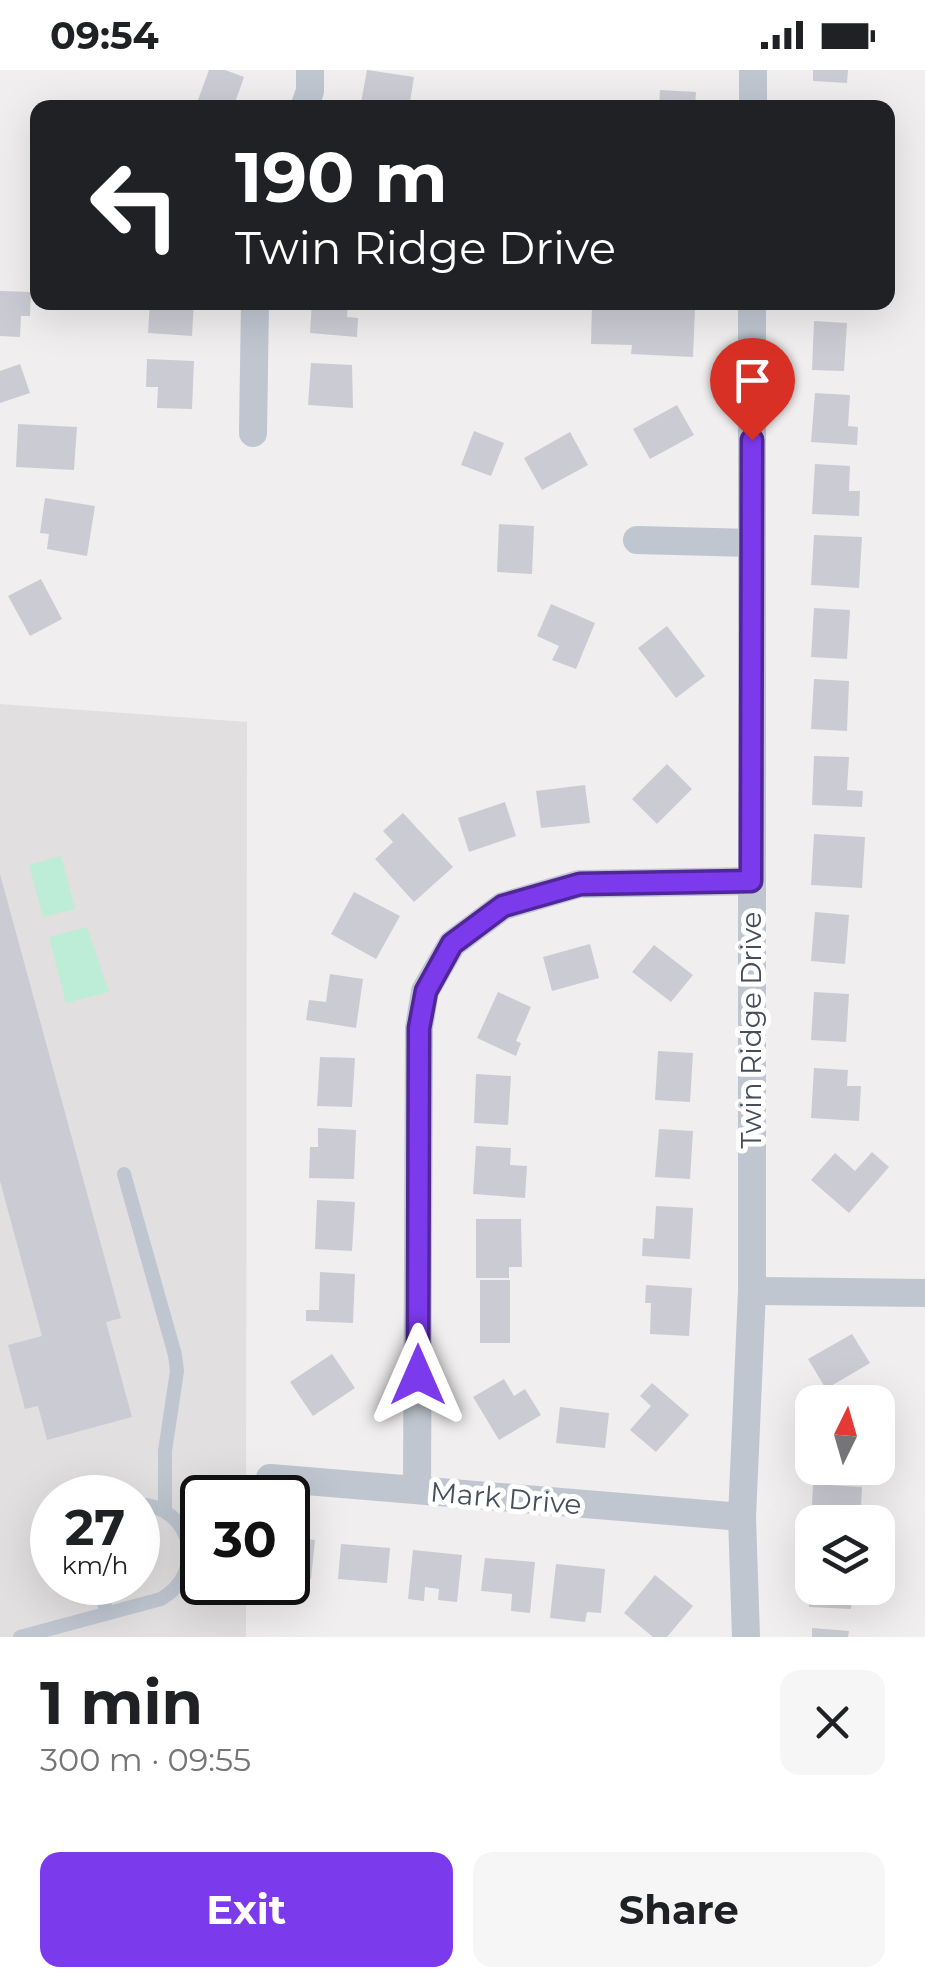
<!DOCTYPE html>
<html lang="en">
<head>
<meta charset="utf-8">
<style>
  :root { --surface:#fff; --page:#f6f6f6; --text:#202124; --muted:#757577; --accent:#7c3aed }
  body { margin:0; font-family:Montserrat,sans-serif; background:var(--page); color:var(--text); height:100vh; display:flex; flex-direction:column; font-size:38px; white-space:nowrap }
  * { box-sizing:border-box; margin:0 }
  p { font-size:32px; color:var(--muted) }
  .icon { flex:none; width:55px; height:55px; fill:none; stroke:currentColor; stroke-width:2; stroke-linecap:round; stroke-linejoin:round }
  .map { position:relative; height:1567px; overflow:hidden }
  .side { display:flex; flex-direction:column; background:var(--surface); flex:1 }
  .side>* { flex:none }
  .top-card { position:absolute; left:30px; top:30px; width:865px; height:210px; border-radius:20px; box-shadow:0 10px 40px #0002; background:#202124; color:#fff; overflow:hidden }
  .needle { width:65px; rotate:5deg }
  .controls { position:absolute; left:795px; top:1315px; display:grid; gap:20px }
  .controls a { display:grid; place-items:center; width:100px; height:100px; border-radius:20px; background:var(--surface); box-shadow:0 10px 40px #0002; font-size:50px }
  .speed { position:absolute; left:30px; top:1405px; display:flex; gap:20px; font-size:50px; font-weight:700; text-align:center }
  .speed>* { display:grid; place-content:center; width:130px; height:130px; border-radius:50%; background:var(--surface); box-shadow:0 10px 40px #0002; line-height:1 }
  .speed small { font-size:25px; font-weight:400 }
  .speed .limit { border:5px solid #111; border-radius:15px; background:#fff; color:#111 }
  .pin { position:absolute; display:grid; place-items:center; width:85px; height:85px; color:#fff; margin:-102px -42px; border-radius:50% 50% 50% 0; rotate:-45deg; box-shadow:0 0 10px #0007 }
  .pin .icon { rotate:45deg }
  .me { position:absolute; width:110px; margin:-55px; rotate:0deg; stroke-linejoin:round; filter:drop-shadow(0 0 8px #0008) }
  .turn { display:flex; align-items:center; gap:35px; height:210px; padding:0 40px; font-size:45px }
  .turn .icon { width:130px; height:130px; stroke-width:2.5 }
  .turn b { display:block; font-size:70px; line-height:85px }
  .round { display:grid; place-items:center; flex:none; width:105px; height:105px; border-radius:20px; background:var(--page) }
  .summary { display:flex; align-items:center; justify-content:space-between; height:170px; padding:0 40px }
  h1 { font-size:60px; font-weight:700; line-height:75px }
  .cta { display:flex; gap:20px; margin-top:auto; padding:20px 40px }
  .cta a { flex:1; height:115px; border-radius:20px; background:var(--accent); color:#fff; font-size:40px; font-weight:700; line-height:115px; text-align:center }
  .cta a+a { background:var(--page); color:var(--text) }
  .status { display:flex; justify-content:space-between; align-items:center; height:70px; padding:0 50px; background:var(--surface); direction:ltr }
  .status svg { height:28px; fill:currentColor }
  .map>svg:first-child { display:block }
</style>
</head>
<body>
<div class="status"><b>09:54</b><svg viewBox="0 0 49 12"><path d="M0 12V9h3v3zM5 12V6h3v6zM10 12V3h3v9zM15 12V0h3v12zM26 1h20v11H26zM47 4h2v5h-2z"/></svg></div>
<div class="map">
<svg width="925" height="1567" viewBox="0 0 925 1567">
  <rect width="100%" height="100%" fill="#f0eeee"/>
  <path fill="#e1dfe0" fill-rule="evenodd" d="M 0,634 L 247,652 L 246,1427 L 202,1428 L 202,1512 L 246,1513 L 246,1567 L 0,1567 ZM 52,1428 L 138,1428 L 138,1512 L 52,1512 Z"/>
  <g fill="#bdedd6">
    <polygon points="61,786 75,839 43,847 29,795"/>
    <polygon points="87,857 109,922 66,933 49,867"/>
  </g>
  <g fill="#cbccd3">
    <polygon points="209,0 225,0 244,7 233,38 195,38"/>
    <polygon points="367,0 414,7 409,38 360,38"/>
    <polygon points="813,0 848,0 847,13 813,11"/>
    <polygon points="660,20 696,22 695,38 659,38"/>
    <polygon points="0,221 31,222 30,246 21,246 20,267 0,266"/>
    <polygon points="150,232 194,232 192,266 148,263"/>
    <polygon points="312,232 348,232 347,247 358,248 357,267 310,263"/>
    <polygon points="592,235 695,238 693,287 631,284 632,275 591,274"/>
    <polygon points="814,251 847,253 844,301 812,300"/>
    <polygon points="147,289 194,291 192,339 157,338 158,317 146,317"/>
    <polygon points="311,293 352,295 353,338 308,335"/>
    <polygon points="20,294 30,323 0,333 0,301"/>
    <polygon points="815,323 850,325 848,356 858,357 857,375 811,372"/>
    <polygon points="677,335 694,365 650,389 633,359"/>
    <polygon points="18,354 77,357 74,400 16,397"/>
    <polygon points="474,361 504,373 491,406 461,395"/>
    <polygon points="570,362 588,395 542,420 524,388"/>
    <polygon points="815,394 850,396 849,421 860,421 859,446 812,444"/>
    <polygon points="45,428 95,436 87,486 47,479 49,464 40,463"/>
    <polygon points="499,454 534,456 532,504 497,502"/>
    <polygon points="814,465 862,467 859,518 811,515"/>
    <polygon points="41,509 62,549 30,566 8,526"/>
    <polygon points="551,534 595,553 576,599 552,590 559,576 537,566"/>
    <polygon points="814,538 850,540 847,589 811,587"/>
    <polygon points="667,556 705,606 676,628 638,578"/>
    <polygon points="814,609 849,611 847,661 811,659"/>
    <polygon points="814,686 849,687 847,720 863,721 862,737 812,735"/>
    <polygon points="667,694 692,719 657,754 632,729"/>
    <polygon points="585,715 590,753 541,758 536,721"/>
    <polygon points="505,732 516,766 469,782 458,748"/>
    <polygon points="403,743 453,797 414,832 375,789 393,772 383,761"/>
    <polygon points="814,764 865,767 862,818 811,815"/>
    <polygon points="0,804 121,1248 106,1252 132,1347 47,1370 38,1336 25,1339 8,1275 42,1266 0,1111"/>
    <polygon points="354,822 400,846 376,889 331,864"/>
    <polygon points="815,842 849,845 845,894 811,891"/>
    <polygon points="590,874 599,908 552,921 543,887"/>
    <polygon points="654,875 693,905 671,932 632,902"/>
    <polygon points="330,904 363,909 356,958 306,950 309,930 326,932"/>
    <polygon points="498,922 531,937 516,971 521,973 516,986 477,968"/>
    <polygon points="814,922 849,924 846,972 811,970"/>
    <polygon points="658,981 693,983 690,1032 655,1030"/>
    <polygon points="320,987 355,988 352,1037 317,1036"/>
    <polygon points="814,998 848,1000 847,1016 861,1016 859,1051 811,1048"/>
    <polygon points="476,1004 511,1006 508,1055 474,1053"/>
    <polygon points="318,1058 356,1060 354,1109 309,1108 310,1077 318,1077"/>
    <polygon points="659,1059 693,1061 690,1109 655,1107"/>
    <polygon points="476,1076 511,1078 510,1095 527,1096 525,1128 473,1124"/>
    <polygon points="872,1082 889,1097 849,1143 811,1110 835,1083 855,1101"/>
    <polygon points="317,1130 355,1132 352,1181 315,1179"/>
    <polygon points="656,1136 693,1138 690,1189 642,1186 643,1168 654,1169"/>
    <polygon points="476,1149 521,1149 522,1197 509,1197 509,1208 476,1208"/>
    <polygon points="320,1202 355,1204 353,1253 306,1251 306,1240 319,1240"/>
    <rect x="480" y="1210" width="30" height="63"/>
    <polygon points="646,1215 692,1218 689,1266 650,1264 651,1233 645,1233"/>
    <polygon points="852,1264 870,1293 826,1319 808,1289"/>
    <polygon points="332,1284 355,1318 313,1346 290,1312"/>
    <polygon points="504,1309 514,1326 525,1319 541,1345 499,1370 473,1327"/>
    <polygon points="652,1313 689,1345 656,1382 630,1360 651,1336 640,1326"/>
    <polygon points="560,1337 609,1343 605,1378 556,1373"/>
    <polygon points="813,1414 862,1417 861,1437 847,1436 846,1452 811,1452"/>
    <polygon points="288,1467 315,1470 311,1509 288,1506"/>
    <polygon points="341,1474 390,1478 387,1513 338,1509"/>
    <polygon points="413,1480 462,1485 457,1532 438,1530 439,1519 425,1517 424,1531 408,1529"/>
    <polygon points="485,1488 535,1492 530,1543 511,1541 512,1524 481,1521"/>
    <polygon points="556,1494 605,1499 601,1543 587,1542 585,1552 550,1548"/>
    <polygon points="655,1505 693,1536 667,1567 653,1567 624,1543"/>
    <polygon points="810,1518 852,1518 851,1539 809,1537"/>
    <polygon points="812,1558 849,1561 848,1567 812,1567"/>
  </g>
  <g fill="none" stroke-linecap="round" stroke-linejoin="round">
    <g stroke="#bfc6d0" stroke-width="14">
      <polyline points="124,1104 175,1285 177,1301 165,1381 165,1440"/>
      <polyline points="97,1512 107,1543"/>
      <path d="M 20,1567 L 161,1529 C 208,1502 192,1436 138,1434"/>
    </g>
    <g stroke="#bfc6d0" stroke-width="28">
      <polyline points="304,38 310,21 310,0"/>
      <polyline points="753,38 753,0"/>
      <polyline points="253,363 255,232"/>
      <polyline points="637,470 752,473"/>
      <polyline points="752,1221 925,1223"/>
      <polyline points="270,1408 742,1447"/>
      <polyline points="417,1420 419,958 425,921 452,874 503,836 579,814 751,811"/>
      <polyline points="746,1567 742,1447 752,1221 752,232"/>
    </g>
  </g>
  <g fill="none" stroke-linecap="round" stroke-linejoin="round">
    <defs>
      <polyline id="route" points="418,1305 419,958 426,921 452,874 503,836 580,814 751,811 752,370"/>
    </defs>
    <use href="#route" stroke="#51269a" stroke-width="25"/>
    <use href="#route" stroke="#7c3aed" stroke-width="18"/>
  </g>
  <g text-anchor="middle" stroke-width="10" stroke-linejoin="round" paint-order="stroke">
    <g font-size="28" fill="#474e5b" stroke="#fff">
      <text transform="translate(751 960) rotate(-90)" y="10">Twin Ridge Drive</text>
      <text transform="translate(506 1428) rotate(5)" y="10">Mark Drive</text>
    </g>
  </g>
</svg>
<div class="controls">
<a><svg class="needle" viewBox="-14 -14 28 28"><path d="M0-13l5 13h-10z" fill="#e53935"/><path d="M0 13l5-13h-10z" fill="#757577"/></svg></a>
<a><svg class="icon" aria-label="layers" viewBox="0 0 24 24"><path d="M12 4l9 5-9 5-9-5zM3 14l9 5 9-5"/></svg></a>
</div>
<div class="speed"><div>27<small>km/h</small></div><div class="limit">30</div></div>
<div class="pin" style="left:752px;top:370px;background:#d93025"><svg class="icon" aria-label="arrive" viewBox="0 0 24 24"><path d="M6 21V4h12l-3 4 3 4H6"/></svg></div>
<svg class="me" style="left:418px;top:1305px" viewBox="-20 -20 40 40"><path d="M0-17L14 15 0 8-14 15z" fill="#7c3aed" stroke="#fff" stroke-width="4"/></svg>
<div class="top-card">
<div class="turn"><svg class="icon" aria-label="left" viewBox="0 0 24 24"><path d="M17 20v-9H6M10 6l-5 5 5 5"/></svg><div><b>190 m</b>Twin Ridge Drive</div></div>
</div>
</div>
<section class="side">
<div class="summary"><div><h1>1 min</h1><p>300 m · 09:55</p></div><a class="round"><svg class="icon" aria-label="close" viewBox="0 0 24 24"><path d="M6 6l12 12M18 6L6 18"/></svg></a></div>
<div class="cta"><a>Exit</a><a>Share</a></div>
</section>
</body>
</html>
